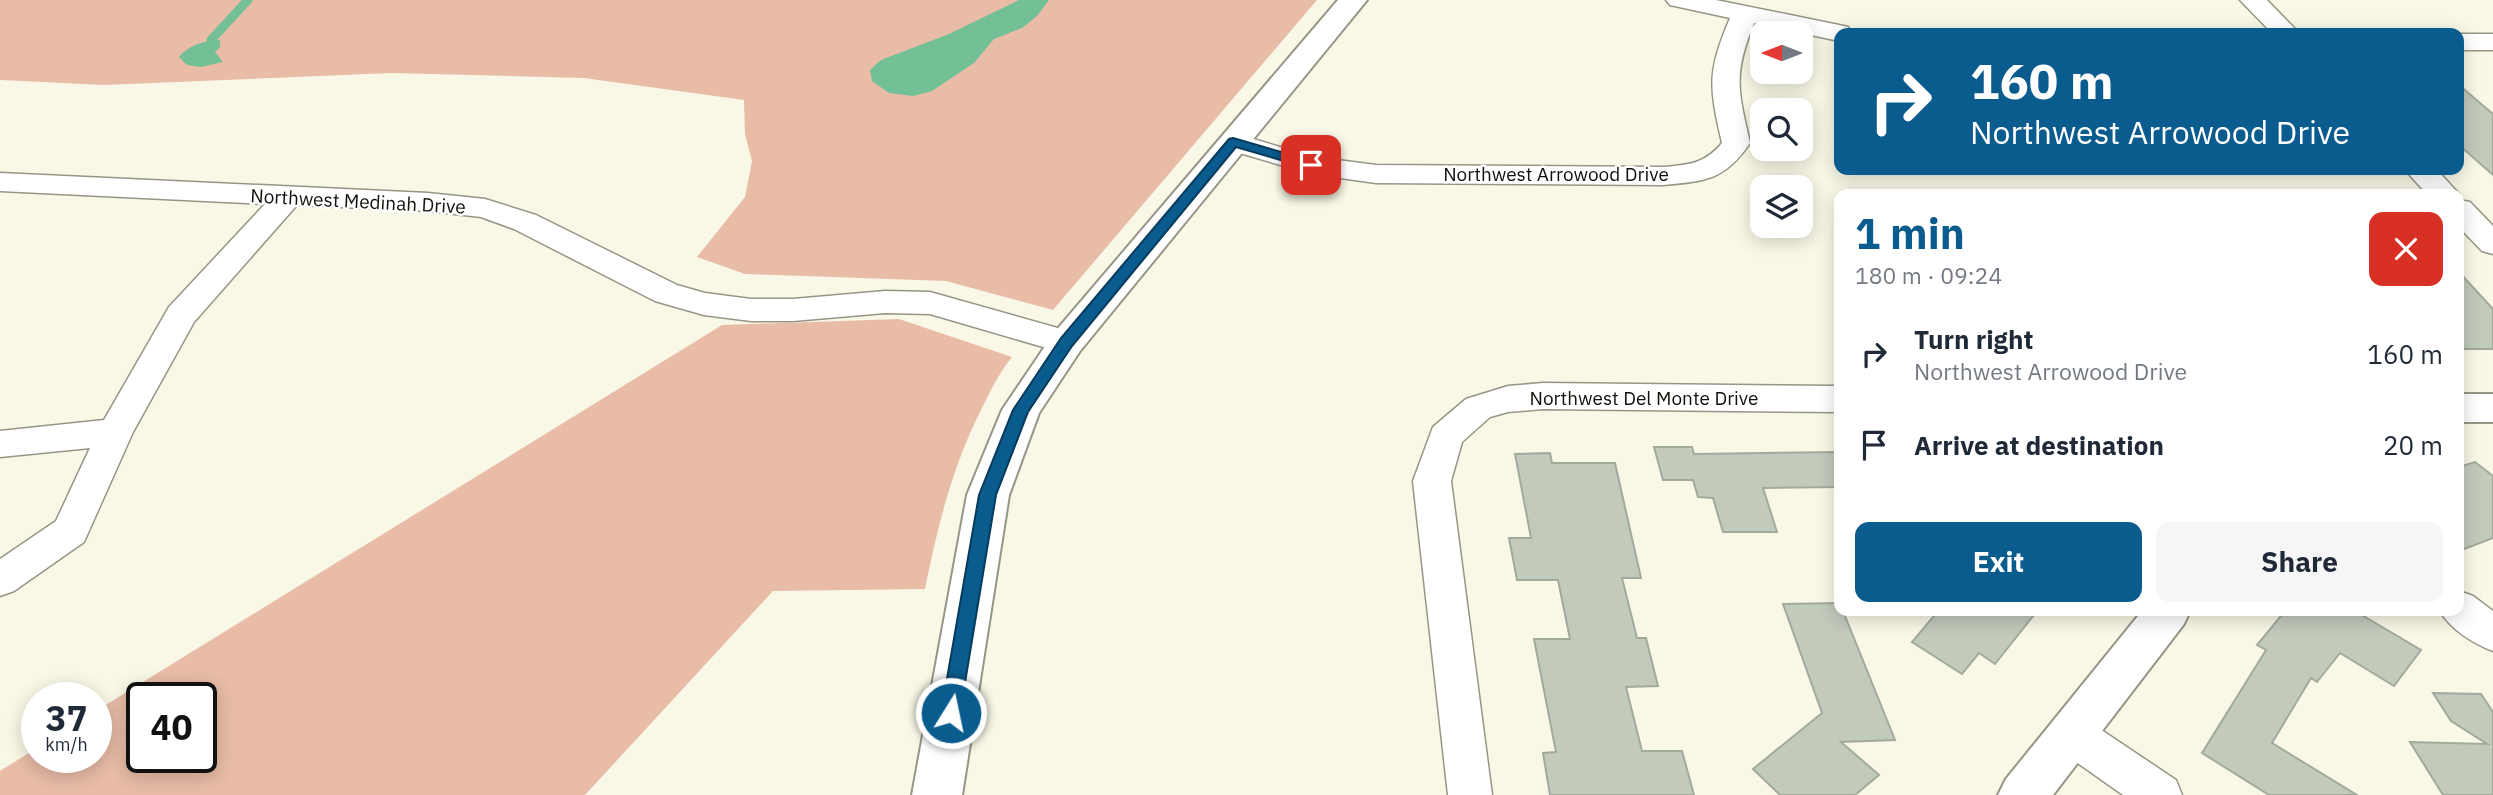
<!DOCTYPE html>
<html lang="en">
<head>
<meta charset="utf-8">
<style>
  :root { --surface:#fff; --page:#f6f6f7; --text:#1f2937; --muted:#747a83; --accent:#0a5b8e }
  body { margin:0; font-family:"IBM Plex Sans",sans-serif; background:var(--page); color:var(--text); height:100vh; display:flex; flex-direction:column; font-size:26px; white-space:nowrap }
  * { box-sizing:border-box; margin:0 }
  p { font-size:23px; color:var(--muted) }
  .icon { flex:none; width:38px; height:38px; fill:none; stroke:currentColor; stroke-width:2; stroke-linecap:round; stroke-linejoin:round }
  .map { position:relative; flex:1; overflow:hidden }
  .drawer { position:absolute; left:1834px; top:189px; width:630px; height:427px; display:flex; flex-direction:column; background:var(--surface); border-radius:14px; box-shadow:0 4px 18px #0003 }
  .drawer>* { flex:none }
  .top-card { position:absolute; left:1834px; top:28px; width:630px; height:147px; border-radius:14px; box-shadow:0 4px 18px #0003; background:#0a5b8e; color:#fff; overflow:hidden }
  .needle { width:46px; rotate:270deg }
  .buttons { position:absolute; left:1750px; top:21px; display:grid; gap:14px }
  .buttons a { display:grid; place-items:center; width:63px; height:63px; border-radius:14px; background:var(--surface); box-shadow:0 4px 18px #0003; font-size:35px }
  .speed { position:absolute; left:21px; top:682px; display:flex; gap:14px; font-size:35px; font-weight:700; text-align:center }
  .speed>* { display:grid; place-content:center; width:91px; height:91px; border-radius:50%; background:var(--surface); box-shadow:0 4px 18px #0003; line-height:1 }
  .speed small { font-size:18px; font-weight:400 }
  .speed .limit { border:4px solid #111; border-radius:10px; background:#fff; color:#111 }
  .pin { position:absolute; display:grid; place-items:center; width:60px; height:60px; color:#fff; margin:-30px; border-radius:14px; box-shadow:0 4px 10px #0006 }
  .me { position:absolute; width:77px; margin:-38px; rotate:10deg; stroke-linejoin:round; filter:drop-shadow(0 0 5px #0008) }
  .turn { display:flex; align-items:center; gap:24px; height:147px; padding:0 21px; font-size:32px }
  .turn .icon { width:91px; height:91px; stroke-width:2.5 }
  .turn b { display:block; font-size:49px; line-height:60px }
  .round { display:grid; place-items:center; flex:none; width:74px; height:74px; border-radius:14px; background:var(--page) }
  .headline { display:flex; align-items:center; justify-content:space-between; height:119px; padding:0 21px }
  h1 { font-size:42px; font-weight:700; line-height:52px; color:var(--accent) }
  .cta { display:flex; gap:14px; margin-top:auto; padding:14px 21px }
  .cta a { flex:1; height:80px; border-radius:14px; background:var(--accent); color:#fff; font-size:28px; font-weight:700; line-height:80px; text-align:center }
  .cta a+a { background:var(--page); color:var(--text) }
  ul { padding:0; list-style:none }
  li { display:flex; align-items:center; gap:21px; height:91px; padding:0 21px }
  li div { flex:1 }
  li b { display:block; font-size:26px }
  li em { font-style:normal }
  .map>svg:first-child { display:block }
</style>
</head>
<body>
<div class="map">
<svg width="2493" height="795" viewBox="0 0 2493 795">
  <rect width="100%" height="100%" fill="#f9f8e7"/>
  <g fill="#e8bca7" fill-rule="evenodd">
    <polygon points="0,0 1317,0 1053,310 946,281 745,274 697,257 745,197 752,161 745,134 744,100 584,78 391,73 104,85 0,80"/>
    <path d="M 899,319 L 1012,357 C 999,373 991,390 982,408 C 952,467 938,525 925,589 L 773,591 L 585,795 L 0,795 L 0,771 L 37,748 L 37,758 L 96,758 L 96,711 L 722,325 ZM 142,698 L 201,698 L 201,758 L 142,758 Z"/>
  </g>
  <g fill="#73bf96">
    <polygon points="1019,0 1049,0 1037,16 1022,28 994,39 974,63 932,91 913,96 889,93 872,81 870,70 881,60 949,34"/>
    <path d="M 220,40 L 220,47 L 215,52 L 223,62 L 201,67 L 187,65 L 179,57 C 190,44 204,41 220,40 Z"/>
  </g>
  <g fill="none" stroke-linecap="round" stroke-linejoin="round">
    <polyline stroke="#73bf96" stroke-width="9" points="211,40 248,0"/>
  </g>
  <g fill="#c2cabc" stroke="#a2aa9c" stroke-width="2">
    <polygon points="2459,85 2493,114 2493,175 2459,145"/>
    <polygon points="2459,272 2493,309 2493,349 2459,349"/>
    <polygon points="1654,447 1692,447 1694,454 1839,452 1839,487 1763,488 1777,532 1723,532 1713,498 1698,497 1693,480 1663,480"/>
    <polygon points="1550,453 1552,463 1615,463 1641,578 1622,578 1637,638 1646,638 1658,686 1626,687 1642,751 1682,751 1694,795 1550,795 1543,753 1556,752 1534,639 1570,639 1558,580 1517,580 1509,538 1531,538 1515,454"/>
    <polygon points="2475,462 2493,476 2493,538 2459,551 2459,467"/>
    <polygon points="1839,603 1839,611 1843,611 1895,740 1841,742 1879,775 1855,795 1780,795 1753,769 1822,713 1783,604"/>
    <polygon points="1938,611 2037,611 1995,664 1979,653 1962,674 1912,642"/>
    <polygon points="2285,611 2355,611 2421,650 2394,686 2340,653 2317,682 2311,678 2272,743 2357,795 2269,795 2202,753 2266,650 2257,645"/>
    <polygon points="2433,693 2481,694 2493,712 2493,795 2443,795 2410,742 2487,744 2451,721"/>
  </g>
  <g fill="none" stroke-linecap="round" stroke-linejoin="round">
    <defs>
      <g id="minor">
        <path d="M 1666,0 L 1716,0 L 1839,25 L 1848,27 L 1852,33 L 1839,33 L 1839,41 L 1754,23 C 1733,75 1738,90 1750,143 C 1725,180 1706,181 1663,185 L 1376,183 L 1311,174 L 1223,148 L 1219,142 L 1223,136 L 1233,133 L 1314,157 L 1376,165 L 1663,167 C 1688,165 1705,164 1722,143 C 1709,86 1707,73 1730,18 L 1670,5 Z"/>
        <polygon points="2240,0 2267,0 2299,33 2272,33"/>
        <rect x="2459" y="34" width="34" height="16"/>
        <polygon points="2405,170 2437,170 2459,194 2427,194"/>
        <polygon points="0,173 428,193 485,199 536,215 677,285 705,293 751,299 793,299 885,291 930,292 1079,334 1084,342 1079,350 1067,354 930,314 885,313 793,321 751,321 704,315 655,301 514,229 481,217 428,211 297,205 194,322 133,432 84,542 14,591 0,596 0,559 56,521 90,448 0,457 0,431 104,420 169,307 265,204 0,191"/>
        <polygon points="2459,200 2470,202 2493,226 2493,254 2482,251 2459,227"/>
        <polygon points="1543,383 1839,386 1839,412 1543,409 1508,412 1490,417 1462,442 1451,481 1492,795 1448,795 1413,481 1433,427 1466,399 1508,386"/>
        <path d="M 2459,591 L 2473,596 L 2493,611 L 2493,651 C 2474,644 2450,629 2440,611 L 2459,611 Z"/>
        <polygon points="2070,714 2085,719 2176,780 2182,795 2123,795 2055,747 2048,733 2055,719"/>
      </g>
      <g id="tertiary">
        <polygon points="1338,0 1367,0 1080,351 1039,413 1009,495 962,795 912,795 967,495 1002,410 1054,333"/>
        <rect x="2459" y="394" width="34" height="28"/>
        <polygon points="2142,611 2190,611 2184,624 2053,795 1998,795 2006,779"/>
      </g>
    </defs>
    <use href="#minor" stroke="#979586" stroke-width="3"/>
    <use href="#tertiary" stroke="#979586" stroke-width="4"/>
    <use href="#minor" fill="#fff" fill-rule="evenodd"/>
    <use href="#tertiary" fill="#fff" fill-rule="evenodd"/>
  </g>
  <polygon fill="#0a5b8e" stroke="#063b5c" stroke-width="2" points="1233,138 1316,162 1318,165 1311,169 1236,147 1072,346 1028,412 996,495 960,713 957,719 951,722 944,719 941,713 979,495 1013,410 1061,338 1229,139"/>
  <g text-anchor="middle" stroke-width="5" stroke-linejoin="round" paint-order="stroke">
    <g font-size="19" fill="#11110b" stroke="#fff">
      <text x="1556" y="181">Northwest Arrowood Drive</text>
      <text transform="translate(358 201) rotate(3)" y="7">Northwest Medinah Drive</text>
      <text x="1644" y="405">Northwest Del Monte Drive</text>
    </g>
  </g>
</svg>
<div class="buttons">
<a><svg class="needle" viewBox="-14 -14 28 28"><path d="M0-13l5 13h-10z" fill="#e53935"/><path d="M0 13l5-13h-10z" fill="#747a83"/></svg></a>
<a><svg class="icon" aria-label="search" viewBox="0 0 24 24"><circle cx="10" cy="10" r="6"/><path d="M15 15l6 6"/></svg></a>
<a><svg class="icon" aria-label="layers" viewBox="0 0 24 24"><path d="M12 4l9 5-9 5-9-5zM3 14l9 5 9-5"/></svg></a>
</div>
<div class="speed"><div>37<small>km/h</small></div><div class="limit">40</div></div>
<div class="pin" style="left:1311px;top:165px;background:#d93025"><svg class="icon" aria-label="arrive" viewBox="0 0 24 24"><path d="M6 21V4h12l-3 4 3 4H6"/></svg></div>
<svg class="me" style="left:951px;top:713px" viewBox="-20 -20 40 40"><circle r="17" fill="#0a5b8e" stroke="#fff" stroke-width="3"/><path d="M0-11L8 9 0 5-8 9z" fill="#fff"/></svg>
<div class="top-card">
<div class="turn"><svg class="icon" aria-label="right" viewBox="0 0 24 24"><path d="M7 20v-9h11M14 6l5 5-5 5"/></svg><div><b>160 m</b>Northwest Arrowood Drive</div></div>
</div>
<section class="drawer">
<div class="headline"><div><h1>1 min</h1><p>180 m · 09:24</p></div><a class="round" style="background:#d93025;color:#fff"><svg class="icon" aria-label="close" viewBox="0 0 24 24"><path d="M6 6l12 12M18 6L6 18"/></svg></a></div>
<ul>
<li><svg class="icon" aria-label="right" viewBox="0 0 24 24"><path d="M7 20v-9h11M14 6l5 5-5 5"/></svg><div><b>Turn right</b><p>Northwest Arrowood Drive</p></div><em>160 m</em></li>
<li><svg class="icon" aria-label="arrive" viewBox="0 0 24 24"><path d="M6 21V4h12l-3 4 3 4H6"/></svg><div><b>Arrive at destination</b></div><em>20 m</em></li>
</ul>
<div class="cta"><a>Exit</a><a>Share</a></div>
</section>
</div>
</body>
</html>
